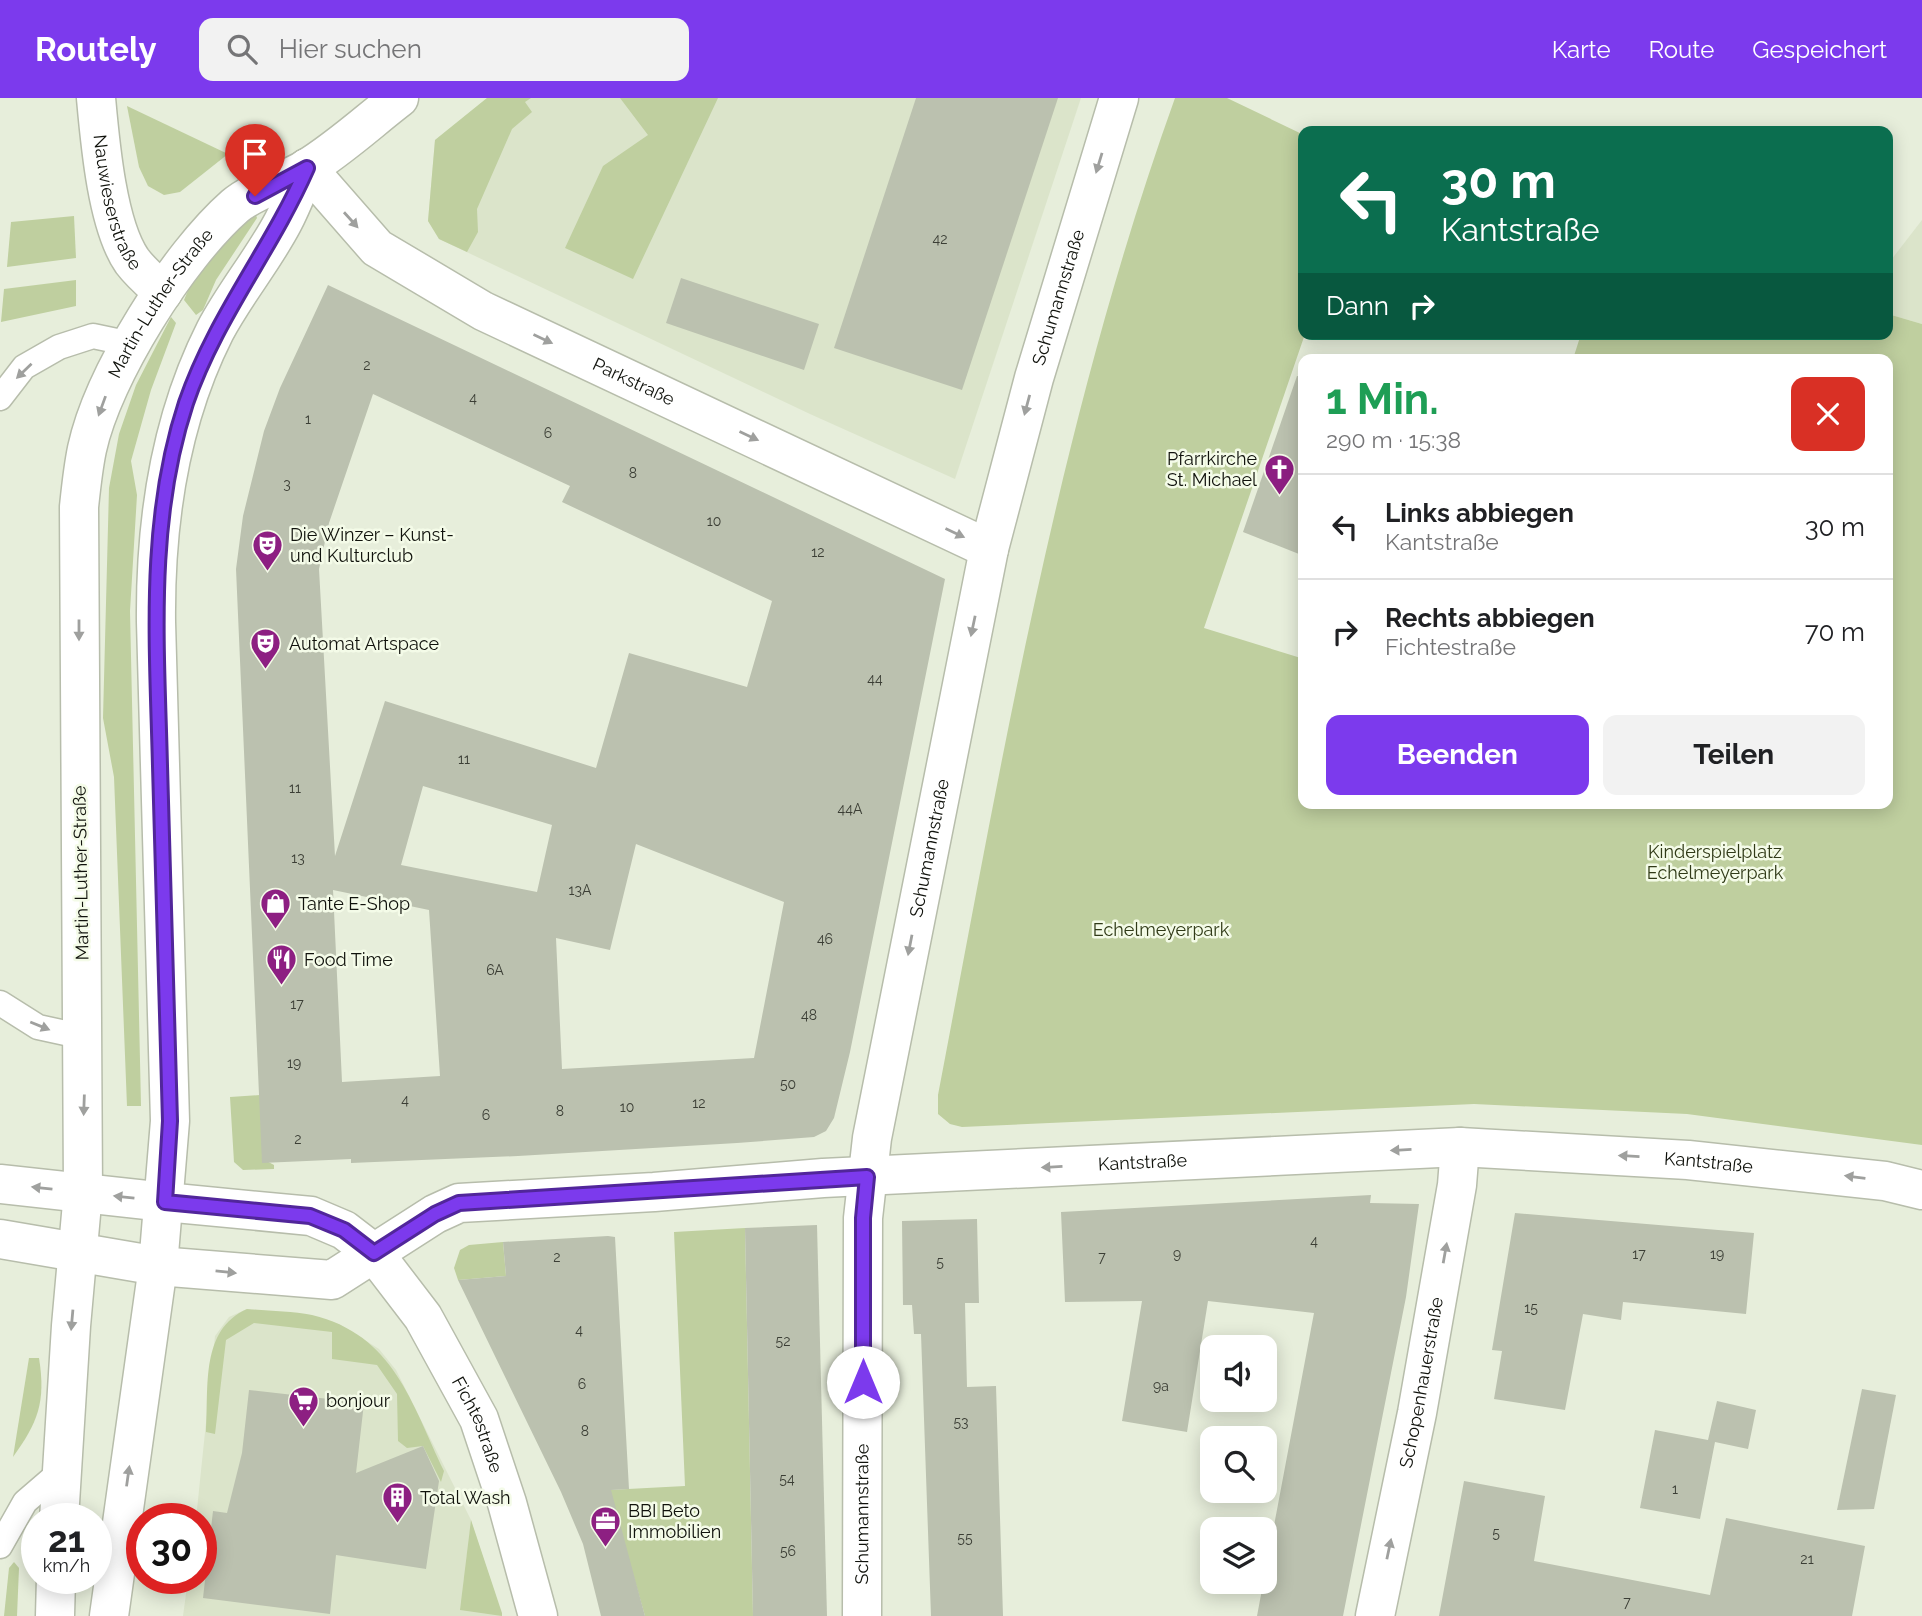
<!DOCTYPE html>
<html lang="de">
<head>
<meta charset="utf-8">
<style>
  :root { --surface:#fff; --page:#f2f2f2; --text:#202124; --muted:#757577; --line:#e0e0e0; --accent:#7c3aed }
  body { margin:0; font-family:Raleway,sans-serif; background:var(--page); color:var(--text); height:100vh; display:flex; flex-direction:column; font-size:26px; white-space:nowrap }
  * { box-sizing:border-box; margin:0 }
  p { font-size:23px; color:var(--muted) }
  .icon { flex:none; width:38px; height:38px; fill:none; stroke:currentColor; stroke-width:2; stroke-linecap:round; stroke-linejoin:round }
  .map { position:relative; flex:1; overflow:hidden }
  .sheet { position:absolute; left:1298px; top:256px; width:595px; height:455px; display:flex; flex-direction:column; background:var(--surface); border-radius:14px; box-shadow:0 4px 18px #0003 }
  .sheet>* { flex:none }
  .banner { position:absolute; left:1298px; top:28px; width:595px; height:214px; border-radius:14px; box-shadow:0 4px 18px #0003; background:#0b6e4f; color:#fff; overflow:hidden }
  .controls { position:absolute; left:1200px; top:1237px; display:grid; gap:14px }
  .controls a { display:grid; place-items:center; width:77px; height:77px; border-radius:14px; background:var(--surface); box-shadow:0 4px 18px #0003; font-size:35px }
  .speed { position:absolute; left:21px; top:1405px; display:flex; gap:14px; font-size:35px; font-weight:700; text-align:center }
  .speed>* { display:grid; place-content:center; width:91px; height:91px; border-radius:50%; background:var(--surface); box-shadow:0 4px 18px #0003; line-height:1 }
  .speed small { font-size:18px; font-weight:400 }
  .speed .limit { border:10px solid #d22; background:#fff; color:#111 }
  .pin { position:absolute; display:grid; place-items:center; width:60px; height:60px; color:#fff; margin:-72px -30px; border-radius:50% 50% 50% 0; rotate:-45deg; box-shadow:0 0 7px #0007 }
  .pin .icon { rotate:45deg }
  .me { position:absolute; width:77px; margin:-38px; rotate:0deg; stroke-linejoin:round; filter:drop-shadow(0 0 5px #0008) }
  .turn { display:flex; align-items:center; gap:24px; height:147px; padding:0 28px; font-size:32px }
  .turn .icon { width:91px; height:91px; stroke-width:2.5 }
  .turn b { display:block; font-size:49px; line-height:60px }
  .then { display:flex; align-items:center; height:66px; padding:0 28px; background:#0003; gap:14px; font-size:26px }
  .round { display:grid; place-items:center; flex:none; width:74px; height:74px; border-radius:14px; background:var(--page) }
  .overview { display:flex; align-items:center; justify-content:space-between; height:119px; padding:0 28px }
  h1 { font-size:42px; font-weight:700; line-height:52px; color:#1e9e55 }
  .button { display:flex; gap:14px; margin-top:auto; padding:14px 28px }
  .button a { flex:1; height:80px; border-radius:14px; background:var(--accent); color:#fff; font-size:28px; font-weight:700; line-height:80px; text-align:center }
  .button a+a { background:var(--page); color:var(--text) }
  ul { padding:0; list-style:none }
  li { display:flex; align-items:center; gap:21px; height:105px; padding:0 28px; border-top:2px solid var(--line) }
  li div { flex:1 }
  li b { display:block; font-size:26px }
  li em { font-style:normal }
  header { display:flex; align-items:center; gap:42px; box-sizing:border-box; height:98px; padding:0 35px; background:var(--accent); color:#fff }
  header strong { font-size:33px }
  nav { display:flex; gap:38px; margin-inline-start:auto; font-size:24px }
  .search { width:490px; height:63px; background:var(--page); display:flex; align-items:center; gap:18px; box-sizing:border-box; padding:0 24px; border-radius:14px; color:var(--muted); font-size:26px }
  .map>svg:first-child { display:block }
</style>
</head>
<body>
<header>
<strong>Routely</strong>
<div class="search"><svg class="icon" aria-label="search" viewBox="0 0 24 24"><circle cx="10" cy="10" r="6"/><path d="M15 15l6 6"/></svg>Hier suchen</div>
<nav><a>Karte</a><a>Route</a><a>Gespeichert</a></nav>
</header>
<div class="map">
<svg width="1922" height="1518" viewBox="0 0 1922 1518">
  <rect width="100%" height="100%" fill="#e7eedb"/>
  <g fill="#dbe4ca">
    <polygon points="487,0 1081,0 955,381 810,316 439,141 428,123 435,42"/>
    <polygon points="1922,122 1922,226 1888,216 1888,166"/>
    <polygon points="247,1211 310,1217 339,1226 379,1251 396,1272 471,1422 502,1518 183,1518 188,1481 201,1480 201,1421 196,1421 215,1238 229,1219"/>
  </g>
  <g fill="#bfcf9f">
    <polygon points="487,0 531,0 525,4 532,14 512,31 477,111 478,134 467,154 439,141 428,123 435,42"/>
    <polygon points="620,0 718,0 633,181 565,150 603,68 648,37"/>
    <path d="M 1175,0 L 1227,0 L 1304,37 L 1305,236 L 1204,530 L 1304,561 L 1304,705 L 1888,705 L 1888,261 L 1573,261 L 1581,236 L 1888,236 L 1888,216 L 1922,226 L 1922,1047 L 1687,1016 L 1474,1006 L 962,1029 L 950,1026 L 938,1016 L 938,997 C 1002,661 1059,323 1175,0 Z"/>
    <polygon points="127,8 228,56 180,94 164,97 148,88 139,69"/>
    <path d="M 255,114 L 257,120 L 216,182 L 203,212 L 196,217 L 184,202 C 199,164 225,141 255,114 Z"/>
    <polygon points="74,118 76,160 7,169 11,124"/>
    <polygon points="76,182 76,208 1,224 4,191"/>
    <polygon points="171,219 176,225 151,292 131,363 137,397 130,513 141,1008 127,1008 114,679 103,620 109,390 119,336 136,287"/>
    <polygon points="260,997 263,1061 274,1067 274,1071 243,1072 234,1064 230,999"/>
    <polygon points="745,1130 753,1518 645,1518 609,1392 685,1388 674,1134"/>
    <polygon points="503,1144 506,1178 458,1182 454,1170 460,1152 469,1147"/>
    <path d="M 247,1211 C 268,1213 291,1213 312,1217 C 394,1237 411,1304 444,1373 L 441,1384 L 423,1348 L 407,1350 L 398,1343 L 397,1296 L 377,1267 L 332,1261 L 332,1234 L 254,1225 L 226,1242 L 215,1336 L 206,1334 C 209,1288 200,1232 247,1211 Z"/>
    <path d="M 29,1260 L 39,1260 C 46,1304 38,1324 13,1359 Z"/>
    <polygon points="471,1422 502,1515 502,1518 460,1512"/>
    <polygon points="14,1464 19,1470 17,1518 4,1518 9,1470"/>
  </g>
  <g fill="#bbc1af" fill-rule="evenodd">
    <polygon points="916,0 1058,0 962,292 834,250"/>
    <polygon points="681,180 819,226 804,272 666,225"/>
    <path d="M 328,187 L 945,481 L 850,954 L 834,1020 L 826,1033 L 814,1039 L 737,1045 L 518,1058 L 351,1065 L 351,1061 L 262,1065 L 236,471 L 243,418 L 264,333 L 280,290 ZM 373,296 L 570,388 L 562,404 L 772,503 L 747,589 L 629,555 L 596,670 L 385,603 L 335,758 L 319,471 L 329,425 ZM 423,688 L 552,727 L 537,794 L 401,767 ZM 636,746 L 784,804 L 754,960 L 562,971 L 556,840 L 610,852 ZM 333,792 L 429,812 L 440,978 L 342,984 Z"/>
    <polygon points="1297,278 1304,279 1304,458 1243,434"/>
    <polygon points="1371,1097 1370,1105 1419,1106 1406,1199 1343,1518 1257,1518 1314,1215 1208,1203 1187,1334 1122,1323 1142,1203 1065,1204 1061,1114"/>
    <polygon points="1515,1115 1754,1135 1746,1216 1623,1204 1621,1222 1583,1216 1565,1312 1494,1301 1502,1253 1492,1252"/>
    <polygon points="977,1121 979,1205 965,1205 967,1289 996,1288 1003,1518 931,1518 921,1236 914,1236 912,1207 903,1207 902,1123"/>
    <polygon points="817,1127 827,1518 753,1518 745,1130"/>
    <polygon points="608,1138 615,1139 629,1391 611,1392 645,1518 601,1518 583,1446 561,1394 458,1182 506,1178 503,1144"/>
    <polygon points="1862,1291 1896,1297 1874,1411 1837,1412"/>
    <polygon points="249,1292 364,1305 356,1375 423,1348 439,1383 426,1471 336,1457 330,1516 203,1500 213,1413 227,1415 242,1355"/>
    <polygon points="1717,1303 1756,1312 1748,1351 1715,1344 1700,1421 1640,1410 1655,1332 1708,1342"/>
    <polygon points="1464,1383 1545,1398 1534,1463 1710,1497 1726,1420 1865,1448 1852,1518 1439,1518"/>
  </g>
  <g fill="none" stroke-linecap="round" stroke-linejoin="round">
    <defs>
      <g id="lane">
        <polyline points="0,300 24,269 59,249 93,238 131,246"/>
        <polyline points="0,905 38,929 84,939"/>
        <polyline points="0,1448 25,1404 61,1373"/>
      </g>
      <g id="street">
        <path id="s1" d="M 96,0 C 100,44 107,127 132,163 C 141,175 153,185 163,194"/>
        <path id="s2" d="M 307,70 L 377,150 L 483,213 L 989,451"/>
        <path id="s3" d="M 165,1104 L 311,1118 L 344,1132 L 374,1155 L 423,1219 L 479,1321 L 507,1405 L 538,1518"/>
        <path id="s4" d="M 158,1168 L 332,1182 L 435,1116 L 459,1105 L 654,1094 L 823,1080 L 1460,1049 L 1688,1062 L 1885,1083 L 1922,1092"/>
        <path id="s5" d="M 862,1518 L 863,1120 L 872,1040 L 989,451 L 1034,280 L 1119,0"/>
        <path id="s6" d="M 1375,1518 L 1417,1315 L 1457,1087 L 1460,1049"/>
      </g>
      <g id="secondary">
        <polyline points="0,1086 165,1104"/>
        <polyline points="0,1141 158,1168"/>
        <path id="s7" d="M 59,1421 L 71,1228 L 83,1094 L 79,409 C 81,390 83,370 87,351 C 103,277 178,158 235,108 C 254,92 284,84 306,71 C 339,51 369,23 399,0"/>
        <polyline points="55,1518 56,1480"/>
        <path d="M 109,1518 L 158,1168 L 170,1023 L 156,524 C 155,426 170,322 215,233 C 235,195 263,162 283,124 C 292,107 299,88 307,70"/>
      </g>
    </defs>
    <use href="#lane" stroke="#b7bdab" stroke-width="27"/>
    <use href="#street" stroke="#b7bdab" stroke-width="41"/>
    <use href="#secondary" stroke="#b7bdab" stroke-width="41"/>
    <use href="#lane" stroke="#fff" stroke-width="24"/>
    <use href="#street" stroke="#fff" stroke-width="38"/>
    <use href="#secondary" stroke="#fff" stroke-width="38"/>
  </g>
  <defs><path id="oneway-solid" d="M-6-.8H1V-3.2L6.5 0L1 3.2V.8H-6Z" transform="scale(1.75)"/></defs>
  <g fill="#9fa09e">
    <use href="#oneway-solid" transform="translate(1099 65) rotate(107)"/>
    <use href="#oneway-solid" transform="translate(351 122) rotate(48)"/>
    <use href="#oneway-solid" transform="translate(543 241) rotate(25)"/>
    <use href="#oneway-solid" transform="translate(24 273) rotate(136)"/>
    <use href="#oneway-solid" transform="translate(1027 307) rotate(105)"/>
    <use href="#oneway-solid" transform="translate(102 308) rotate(110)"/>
    <use href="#oneway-solid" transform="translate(749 338) rotate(25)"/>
    <use href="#oneway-solid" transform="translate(955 435) rotate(25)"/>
    <use href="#oneway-solid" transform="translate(973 528) rotate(102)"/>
    <use href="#oneway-solid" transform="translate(79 532) rotate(90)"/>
    <use href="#oneway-solid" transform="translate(910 847) rotate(101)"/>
    <use href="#oneway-solid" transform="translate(40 928) rotate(22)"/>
    <use href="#oneway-solid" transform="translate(84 1007) rotate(92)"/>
    <use href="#oneway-solid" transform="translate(1401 1052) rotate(177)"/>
    <use href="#oneway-solid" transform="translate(1629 1058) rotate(-177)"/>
    <use href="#oneway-solid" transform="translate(1052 1069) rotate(177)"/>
    <use href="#oneway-solid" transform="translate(1855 1079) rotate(-173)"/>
    <use href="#oneway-solid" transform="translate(42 1090) rotate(-174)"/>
    <use href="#oneway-solid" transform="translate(124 1099) rotate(-174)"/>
    <use href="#oneway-solid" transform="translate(1445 1155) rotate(-80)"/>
    <use href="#oneway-solid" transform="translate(226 1174) rotate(6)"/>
    <use href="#oneway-solid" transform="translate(72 1222) rotate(95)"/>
    <use href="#oneway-solid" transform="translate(128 1378) rotate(-82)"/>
    <use href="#oneway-solid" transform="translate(1389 1451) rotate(-78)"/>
  </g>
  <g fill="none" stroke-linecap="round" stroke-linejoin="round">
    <defs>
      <path id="route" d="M 255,98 L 307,70 C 271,152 215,220 186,305 C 147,423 157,546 160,668 C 163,786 166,904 170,1023 L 165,1104 L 310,1118 L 344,1132 L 374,1155 L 435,1116 L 459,1105 L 867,1079 L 863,1120 L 863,1284"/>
    </defs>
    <use href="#route" stroke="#51269a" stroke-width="18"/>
    <use href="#route" stroke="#7c3aed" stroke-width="12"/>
  </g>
  <defs>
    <symbol id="church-pin" viewBox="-11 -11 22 30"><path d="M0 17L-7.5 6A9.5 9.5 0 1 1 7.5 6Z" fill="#8d1f82" stroke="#f4fbe8"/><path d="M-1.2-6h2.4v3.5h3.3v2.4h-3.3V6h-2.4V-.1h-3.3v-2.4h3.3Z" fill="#fff"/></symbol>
    <symbol id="theatre-pin" viewBox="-11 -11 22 30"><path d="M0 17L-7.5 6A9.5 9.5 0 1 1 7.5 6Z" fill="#8d1f82" stroke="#f4fbe8"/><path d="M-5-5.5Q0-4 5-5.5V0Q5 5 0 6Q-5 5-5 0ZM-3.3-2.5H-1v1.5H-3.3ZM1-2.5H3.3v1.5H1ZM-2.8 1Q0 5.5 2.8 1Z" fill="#fff"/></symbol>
    <symbol id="shop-pin" viewBox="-11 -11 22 30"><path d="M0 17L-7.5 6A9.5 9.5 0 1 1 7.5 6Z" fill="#8d1f82" stroke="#f4fbe8"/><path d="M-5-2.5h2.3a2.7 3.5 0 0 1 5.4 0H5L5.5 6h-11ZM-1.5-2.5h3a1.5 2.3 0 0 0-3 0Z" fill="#fff"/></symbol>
    <symbol id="restaurant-pin" viewBox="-11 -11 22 30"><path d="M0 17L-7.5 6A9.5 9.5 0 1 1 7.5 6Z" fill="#8d1f82" stroke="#f4fbe8"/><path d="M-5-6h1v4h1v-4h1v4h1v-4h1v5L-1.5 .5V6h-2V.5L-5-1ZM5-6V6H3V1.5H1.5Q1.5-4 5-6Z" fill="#fff"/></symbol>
    <symbol id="supermarket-pin" viewBox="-11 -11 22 30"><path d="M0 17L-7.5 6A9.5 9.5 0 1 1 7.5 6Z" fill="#8d1f82" stroke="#f4fbe8"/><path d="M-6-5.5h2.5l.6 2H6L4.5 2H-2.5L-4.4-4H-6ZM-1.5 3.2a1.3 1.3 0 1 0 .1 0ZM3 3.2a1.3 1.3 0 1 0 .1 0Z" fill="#fff"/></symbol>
    <symbol id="building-pin" viewBox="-11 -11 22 30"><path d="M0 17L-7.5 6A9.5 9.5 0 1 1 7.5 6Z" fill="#8d1f82" stroke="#f4fbe8"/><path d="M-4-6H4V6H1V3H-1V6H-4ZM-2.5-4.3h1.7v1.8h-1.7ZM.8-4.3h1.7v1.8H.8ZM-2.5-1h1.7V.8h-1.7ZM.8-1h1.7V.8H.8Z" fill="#fff"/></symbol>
    <symbol id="office-pin" viewBox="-11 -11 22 30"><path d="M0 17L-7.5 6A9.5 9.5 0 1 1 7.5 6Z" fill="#8d1f82" stroke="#f4fbe8"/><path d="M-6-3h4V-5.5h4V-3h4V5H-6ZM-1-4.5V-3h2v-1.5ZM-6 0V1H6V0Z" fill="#fff"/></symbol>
  </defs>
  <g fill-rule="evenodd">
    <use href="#church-pin" x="1262" y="354" width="35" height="47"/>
    <use href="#theatre-pin" x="250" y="430" width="35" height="47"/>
    <use href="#theatre-pin" x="248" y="528" width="35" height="47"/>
    <use href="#shop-pin" x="258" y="788" width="35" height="47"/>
    <use href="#restaurant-pin" x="264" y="844" width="35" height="47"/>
    <use href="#supermarket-pin" x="286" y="1286" width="35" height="47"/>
    <use href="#building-pin" x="380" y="1382" width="35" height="47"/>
    <use href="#office-pin" x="588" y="1406" width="35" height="47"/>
  </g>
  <g text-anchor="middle" stroke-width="5" stroke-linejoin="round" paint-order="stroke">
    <g font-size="14" fill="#3b3e35">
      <text x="940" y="146">42</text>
      <text x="367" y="272">2</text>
      <text x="473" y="305">4</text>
      <text x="308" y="326">1</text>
      <text x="548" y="340">6</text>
      <text x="633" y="380">8</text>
      <text x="287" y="391">3</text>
      <text x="714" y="428">10</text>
      <text x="818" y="459">12</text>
      <text x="875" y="586">44</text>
      <text x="464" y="666">11</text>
      <text x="295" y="695">11</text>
      <text x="850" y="716">44A</text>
      <text x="298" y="765">13</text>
      <text x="580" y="797">13A</text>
      <text x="825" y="846">46</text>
      <text x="495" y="877">6A</text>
      <text x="297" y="911">17</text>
      <text x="809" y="922">48</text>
      <text x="294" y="970">19</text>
      <text x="788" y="991">50</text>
      <text x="405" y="1007">4</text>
      <text x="699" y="1010">12</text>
      <text x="627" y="1014">10</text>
      <text x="560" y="1018">8</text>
      <text x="486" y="1022">6</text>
      <text x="298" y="1046">2</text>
      <text x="1314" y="1148">4</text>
      <text x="1177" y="1161">9</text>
      <text x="1639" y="1161">17</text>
      <text x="1717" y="1161">19</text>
      <text x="557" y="1164">2</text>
      <text x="1102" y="1164">7</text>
      <text x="940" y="1169">5</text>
      <text x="1531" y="1215">15</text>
      <text x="579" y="1237">4</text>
      <text x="783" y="1248">52</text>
      <text x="582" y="1291">6</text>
      <text x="1161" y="1293">9a</text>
      <text x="961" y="1329">53</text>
      <text x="585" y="1338">8</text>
      <text x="787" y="1386">54</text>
      <text x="1675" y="1396">1</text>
      <text x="1496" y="1440">5</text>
      <text x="965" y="1445">55</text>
      <text x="788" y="1458">56</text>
      <text x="1807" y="1466">21</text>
      <text x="1627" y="1509">7</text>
    </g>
    <g font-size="18" fill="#10120c" stroke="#f4fbe8">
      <text dy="6" stroke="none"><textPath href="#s1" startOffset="107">Nauwieserstraße</textPath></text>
      <text dy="6" stroke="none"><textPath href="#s5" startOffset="1340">Schumannstraße</textPath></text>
      <text dy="6" stroke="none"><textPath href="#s7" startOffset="1236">Martin-Luther-Straße</textPath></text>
      <text dy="6" stroke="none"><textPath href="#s2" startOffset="396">Parkstraße</textPath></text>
      <text dy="6" stroke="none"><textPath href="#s5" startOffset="774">Schumannstraße</textPath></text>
      <text transform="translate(81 775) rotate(-91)" y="6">Martin-Luther-Straße</text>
      <text dy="6" stroke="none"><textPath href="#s4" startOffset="1575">Kantstraße</textPath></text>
      <text dy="6" stroke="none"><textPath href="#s4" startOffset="1008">Kantstraße</textPath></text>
      <text dy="6" stroke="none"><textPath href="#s6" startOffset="238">Schopenhauerstraße</textPath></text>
      <text dy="6" stroke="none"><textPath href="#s3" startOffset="422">Fichtestraße</textPath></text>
      <text dy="6" stroke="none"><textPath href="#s5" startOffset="102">Schumannstraße</textPath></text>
    </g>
    <g font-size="18" fill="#10120c" stroke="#f4fbe8" text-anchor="start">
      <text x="1257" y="367" text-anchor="end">Pfarrkirche<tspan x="1257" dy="21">St. Michael</tspan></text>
      <text x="290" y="443">Die Winzer – Kunst-<tspan x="290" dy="21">und Kulturclub</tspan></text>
      <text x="289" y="552">Automat Artspace</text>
      <text x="298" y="812">Tante E-Shop</text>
      <text x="304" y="868">Food Time</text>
      <text x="326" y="1309">bonjour</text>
      <text x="420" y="1406">Total Wash</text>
      <text x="628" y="1419">BBI Beto<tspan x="628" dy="21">Immobilien</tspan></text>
    </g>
    <g font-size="18" fill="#303a17" stroke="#f4fbe8">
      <text x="1715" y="760">Kinderspielplatz<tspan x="1715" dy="21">Echelmeyerpark</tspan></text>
      <text x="1161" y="838">Echelmeyerpark</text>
    </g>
  </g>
</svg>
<div class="controls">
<a><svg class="icon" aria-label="sound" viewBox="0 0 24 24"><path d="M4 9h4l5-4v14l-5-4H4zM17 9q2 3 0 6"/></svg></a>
<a><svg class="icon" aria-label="search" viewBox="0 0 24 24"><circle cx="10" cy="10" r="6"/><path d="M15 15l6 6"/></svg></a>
<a><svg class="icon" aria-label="layers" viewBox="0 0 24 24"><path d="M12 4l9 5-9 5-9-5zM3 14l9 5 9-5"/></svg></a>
</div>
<div class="speed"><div>21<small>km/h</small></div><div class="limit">30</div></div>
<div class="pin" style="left:255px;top:98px;background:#d93025"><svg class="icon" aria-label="arrive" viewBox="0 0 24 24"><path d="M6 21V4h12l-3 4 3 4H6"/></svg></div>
<svg class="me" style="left:863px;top:1284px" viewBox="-20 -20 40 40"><circle r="19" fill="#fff"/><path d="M0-13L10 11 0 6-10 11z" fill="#7c3aed"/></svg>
<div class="banner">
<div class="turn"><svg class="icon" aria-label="left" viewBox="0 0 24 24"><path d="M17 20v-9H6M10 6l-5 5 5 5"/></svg><div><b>30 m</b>Kantstraße</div></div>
<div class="then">Dann<svg class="icon" aria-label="right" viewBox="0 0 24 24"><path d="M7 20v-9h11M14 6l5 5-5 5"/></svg></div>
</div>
<section class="sheet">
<div class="overview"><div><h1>1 Min.</h1><p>290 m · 15:38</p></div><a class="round" style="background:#d93025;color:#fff"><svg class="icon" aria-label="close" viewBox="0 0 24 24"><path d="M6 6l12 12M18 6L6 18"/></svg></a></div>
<ul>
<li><svg class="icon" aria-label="left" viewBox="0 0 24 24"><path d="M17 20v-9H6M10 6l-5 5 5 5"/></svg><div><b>Links abbiegen</b><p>Kantstraße</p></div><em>30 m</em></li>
<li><svg class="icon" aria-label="right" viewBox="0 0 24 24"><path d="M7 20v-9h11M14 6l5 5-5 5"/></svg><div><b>Rechts abbiegen</b><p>Fichtestraße</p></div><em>70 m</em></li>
</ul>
<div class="button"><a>Beenden</a><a>Teilen</a></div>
</section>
</div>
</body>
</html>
